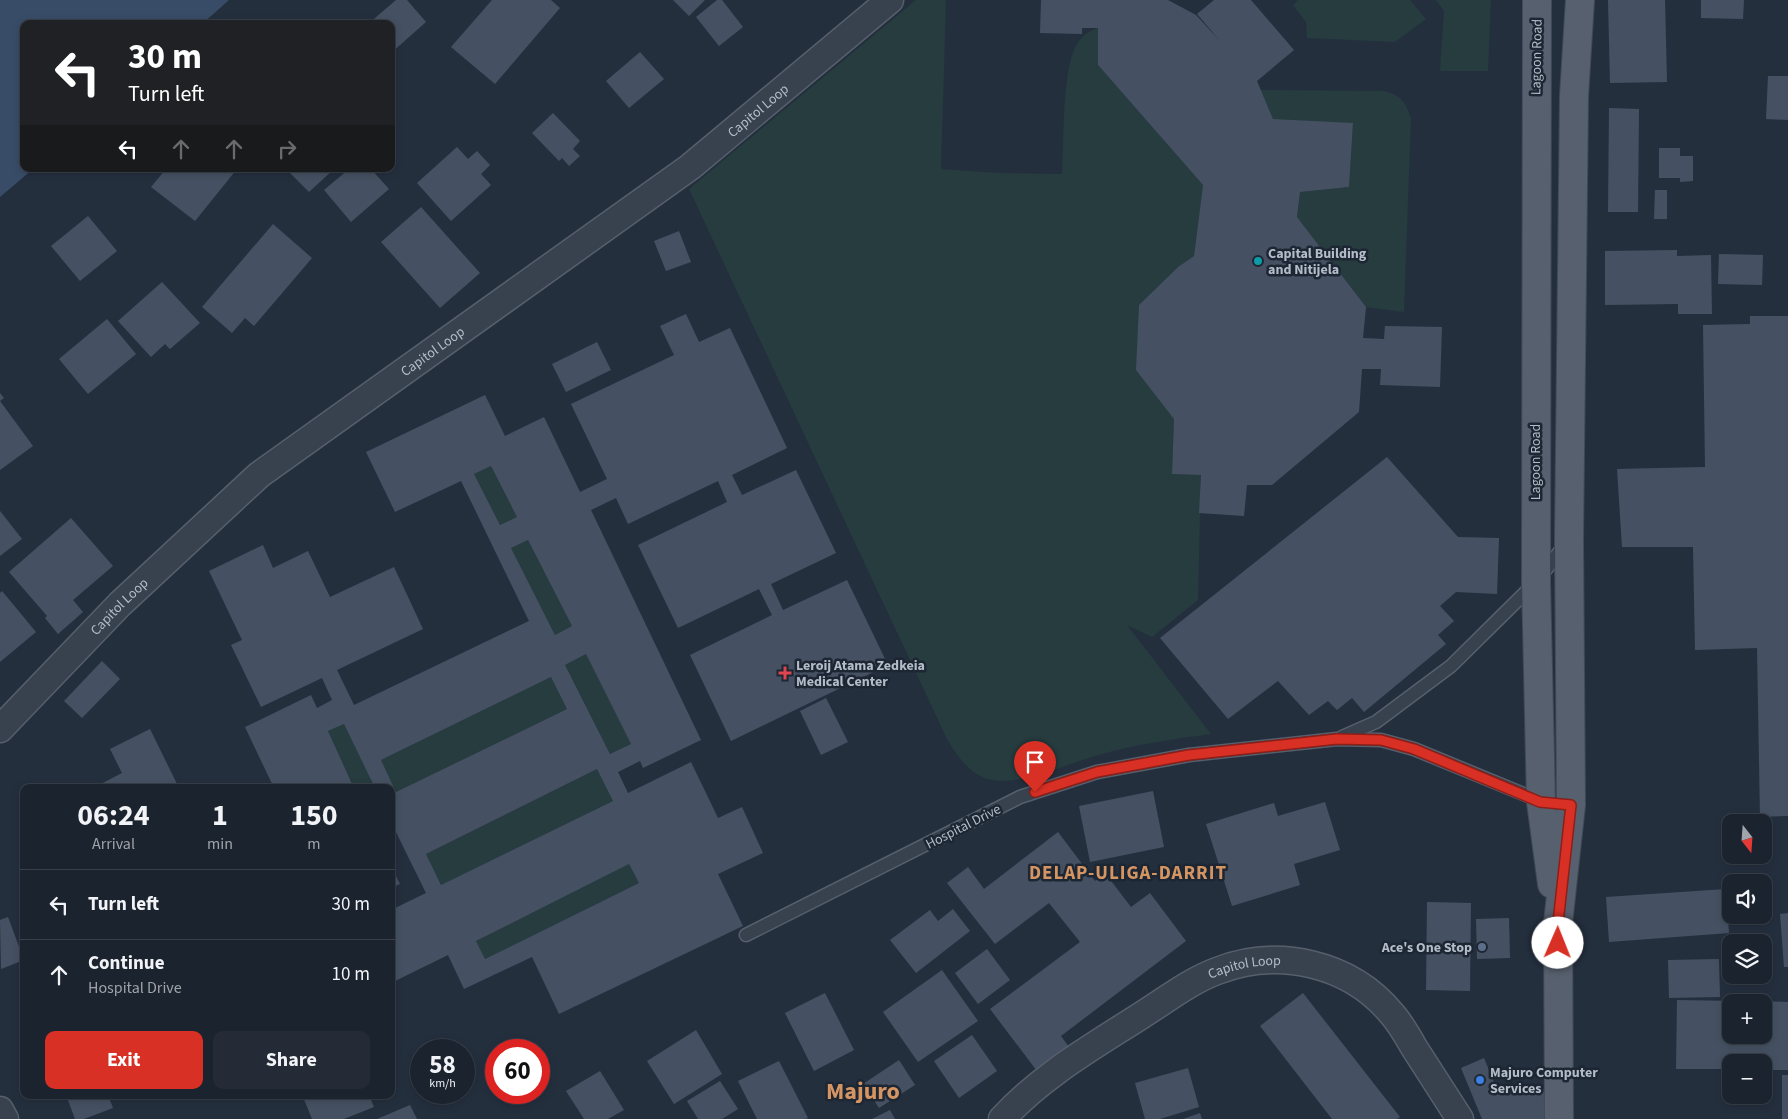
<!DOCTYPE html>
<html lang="en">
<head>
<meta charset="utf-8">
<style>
  :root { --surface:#1b232e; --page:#242b36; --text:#f1f3f6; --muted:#a0a4aa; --line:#39404a; --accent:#d93025 }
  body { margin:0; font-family:"Source Sans 3",sans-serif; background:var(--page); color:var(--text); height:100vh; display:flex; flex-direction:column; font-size:19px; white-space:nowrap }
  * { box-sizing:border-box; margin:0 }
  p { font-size:16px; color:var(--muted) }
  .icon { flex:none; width:28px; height:28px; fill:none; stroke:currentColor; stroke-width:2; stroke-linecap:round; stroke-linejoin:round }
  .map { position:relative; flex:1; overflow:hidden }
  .sheet { position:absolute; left:20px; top:784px; width:375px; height:315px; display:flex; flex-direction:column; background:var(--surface); border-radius:10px; box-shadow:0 2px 8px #0003,0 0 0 1px var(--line) }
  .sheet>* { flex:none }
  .hud { position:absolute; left:20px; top:20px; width:375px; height:152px; border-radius:10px; box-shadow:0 2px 8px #0003,0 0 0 1px var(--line); background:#202124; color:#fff; overflow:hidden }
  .needle { width:32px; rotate:163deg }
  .buttons { position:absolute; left:1722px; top:814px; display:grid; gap:10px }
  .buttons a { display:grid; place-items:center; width:50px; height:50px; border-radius:10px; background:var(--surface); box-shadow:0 2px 8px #0003,0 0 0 1px var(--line); font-size:25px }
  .speed { position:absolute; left:410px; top:1039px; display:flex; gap:10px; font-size:25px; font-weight:700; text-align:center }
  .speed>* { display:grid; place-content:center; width:65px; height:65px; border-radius:50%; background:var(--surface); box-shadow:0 2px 8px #0003,0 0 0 1px var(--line); line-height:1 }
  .speed small { font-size:12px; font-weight:400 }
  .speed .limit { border:8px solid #d22; background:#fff; color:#111 }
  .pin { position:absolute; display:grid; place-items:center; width:42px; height:42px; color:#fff; margin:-51px -21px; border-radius:50% 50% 50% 0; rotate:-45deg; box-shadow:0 0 5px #0007 }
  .pin .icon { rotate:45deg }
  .me { position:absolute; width:55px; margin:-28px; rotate:1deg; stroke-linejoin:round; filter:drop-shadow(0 0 4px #0008) }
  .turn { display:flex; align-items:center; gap:18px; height:105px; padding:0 25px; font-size:22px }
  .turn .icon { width:65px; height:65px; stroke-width:2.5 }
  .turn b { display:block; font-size:35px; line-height:42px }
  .lanes { display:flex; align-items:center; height:48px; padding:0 25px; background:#0003; justify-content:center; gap:25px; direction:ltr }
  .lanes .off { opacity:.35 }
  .eta { display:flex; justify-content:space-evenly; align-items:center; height:85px; text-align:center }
  .eta b { font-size:30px; font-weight:700; line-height:35px }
  .button { display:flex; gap:10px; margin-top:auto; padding:10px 25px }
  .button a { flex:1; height:58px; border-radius:10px; background:var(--accent); color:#fff; font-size:20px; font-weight:700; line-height:58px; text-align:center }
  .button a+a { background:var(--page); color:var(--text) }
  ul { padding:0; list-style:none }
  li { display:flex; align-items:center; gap:15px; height:70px; padding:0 25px; border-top:1px solid var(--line) }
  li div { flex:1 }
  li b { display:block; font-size:19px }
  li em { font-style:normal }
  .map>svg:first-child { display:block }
</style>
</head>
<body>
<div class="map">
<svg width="1788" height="1119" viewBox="0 0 1788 1119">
  <rect width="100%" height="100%" fill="#242f3e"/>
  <g fill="#263c3f">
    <path d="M 916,0 L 946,0 L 941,169 L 999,173 L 1062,174 C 1064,140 1062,79 1074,50 C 1078,39 1087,31 1098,28 L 1098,65 L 1203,185 L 1194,256 L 1178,267 L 1139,305 L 1174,419 L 1172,474 L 1201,475 L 1198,600 L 1152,637 L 1127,625 L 1211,734 C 1174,739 1138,744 1102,754 C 1072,762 1022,786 992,780 C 971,776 959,758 948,741 L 689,189 Z"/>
    <polygon points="1298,0 1410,0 1426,19 1395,42 1307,38 1306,22 1293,5"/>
    <polygon points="1436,0 1491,0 1488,71 1440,71 1444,11"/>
    <path d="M 1260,90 L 1383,91 C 1401,95 1406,102 1411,119 L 1404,312 L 1366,307 L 1297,217 L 1300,192 L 1349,187 L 1353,124 L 1273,119 Z"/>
    <polygon points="491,466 517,517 500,525 474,474"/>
    <polygon points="528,540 572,626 555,635 511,548"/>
    <polygon points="586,654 631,744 610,754 565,665"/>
    <polygon points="551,677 567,709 396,792 381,760"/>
    <polygon points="344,724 375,787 354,787 328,731"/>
    <polygon points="597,769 613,801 441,885 426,854"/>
    <polygon points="629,864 639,883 485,959 476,941"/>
  </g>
  <polygon fill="#394c67" points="0,0 229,0 202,24 24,24 24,169 33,169 0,197"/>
  <g fill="#455162" fill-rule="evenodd">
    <polygon points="396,0 407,0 426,22 391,53 391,24 368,24"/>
    <polygon points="492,0 551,0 560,8 495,84 451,47"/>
    <polygon points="673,0 705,0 689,16"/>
    <polygon points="717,0 722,0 743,27 719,46 696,17"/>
    <polygon points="1041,0 1168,0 1196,15 1220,41 1197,14 1214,0 1251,0 1294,50 1257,81 1273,119 1353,123 1349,187 1300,192 1297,217 1366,307 1363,338 1384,339 1385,326 1442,327 1440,387 1380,385 1381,369 1362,369 1359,412 1272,485 1247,485 1244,516 1199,513 1201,475 1172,474 1174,419 1136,370 1139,305 1178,267 1194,256 1203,185 1098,65 1098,28 1082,28 1082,34 1040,33"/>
    <polygon points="1608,0 1665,0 1667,82 1610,83"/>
    <polygon points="1701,0 1744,0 1743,19 1701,18"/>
    <polygon points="640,52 664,79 629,108 606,81"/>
    <polygon points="1768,76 1788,76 1788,120 1766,119"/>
    <polygon points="1609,108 1639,109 1638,212 1608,212"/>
    <polygon points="553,113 580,141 573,149 580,156 569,166 562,158 559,161 532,133"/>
    <polygon points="457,147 468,159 477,151 490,165 481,174 491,185 451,221 417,183"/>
    <polygon points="1659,148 1680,148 1680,156 1693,156 1693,181 1680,182 1680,178 1659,178"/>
    <polygon points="166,169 237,169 195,221 151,187"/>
    <polygon points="286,169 334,169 309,192"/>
    <polygon points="349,169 371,169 389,189 351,222 324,190"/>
    <polygon points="1655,190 1667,190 1667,219 1654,219"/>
    <polygon points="421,207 480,273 440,308 381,242"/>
    <polygon points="88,216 117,251 80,281 51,246"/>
    <polygon points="273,224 312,258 254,326 245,318 232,333 202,307"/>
    <polygon points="679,231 691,262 666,271 654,241"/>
    <polygon points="1677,250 1677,256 1711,255 1712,314 1678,314 1678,304 1605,305 1605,251"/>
    <polygon points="1719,254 1763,255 1762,285 1718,284"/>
    <polygon points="162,282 200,323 170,349 165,344 151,357 118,321"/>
    <path d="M 686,314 L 699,342 L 730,328 L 787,448 L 732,475 L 742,495 L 796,470 L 836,553 L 771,584 L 783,610 L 847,580 L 888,665 L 731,741 L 690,655 L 772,615 L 759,589 L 678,628 L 638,545 L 727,502 L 718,481 L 628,524 L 616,498 L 591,510 L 701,740 L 643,768 L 640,761 L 618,772 L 628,793 L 691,762 L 718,818 L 742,807 L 763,853 L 718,874 L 743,926 L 559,1014 L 532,957 L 464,989 L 448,955 L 391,983 L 391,910 L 426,893 L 391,822 L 391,788 L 375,788 L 344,724 L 328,731 L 354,788 L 274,788 L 245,727 L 311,695 L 317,708 L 332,700 L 322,678 L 261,707 L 231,645 L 242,640 L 209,571 L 263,545 L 273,568 L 308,551 L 330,597 L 394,567 L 423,629 L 337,670 L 354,705 L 529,621 L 461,481 L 395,512 L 366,452 L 485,395 L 505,436 L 544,417 L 580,492 L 607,479 L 571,404 L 674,355 L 660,326 ZM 491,466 L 517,517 L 500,525 L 474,474 ZM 528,540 L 572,626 L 555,635 L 511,548 ZM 586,654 L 631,744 L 610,754 L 565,665 ZM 551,677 L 567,709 L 396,792 L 381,760 ZM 597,769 L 613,801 L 441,885 L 426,854 ZM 629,864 L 639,883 L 485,959 L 476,941 Z"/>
    <polygon points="1750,316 1788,316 1788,816 1760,817 1757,648 1695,650 1693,547 1622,547 1617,469 1705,467 1703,325 1750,324"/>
    <polygon points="107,319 136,354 88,394 59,359"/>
    <polygon points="597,342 611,370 566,392 552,364"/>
    <polygon points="0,393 4,398 0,401 33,446 0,470"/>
    <polygon points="1387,457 1458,537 1499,538 1497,594 1456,592 1440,606 1454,621 1438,635 1446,644 1364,712 1352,698 1337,710 1328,701 1309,715 1278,681 1228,719 1160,638"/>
    <polygon points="0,511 22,539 0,556"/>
    <polygon points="71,518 113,566 73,600 83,612 58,634 45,618 47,616 9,572"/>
    <polygon points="2,591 36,632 0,662 0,593"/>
    <polygon points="102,661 120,679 82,718 64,701"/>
    <polygon points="826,698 848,742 821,755 800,711"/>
    <polygon points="150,729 179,788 93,788 122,773 110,749"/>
    <polygon points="1153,791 1164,847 1090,862 1079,806"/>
    <polygon points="1325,802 1340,850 1294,864 1300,885 1232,906 1206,824 1274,803 1278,816"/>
    <polygon points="1058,832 1095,881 1105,873 1131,907 1150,893 1186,941 1061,1036 1069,1047 1037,1071 990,1009 1080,942 1049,903 995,944 947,883 968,867 984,889"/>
    <polygon points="391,866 400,884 391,888"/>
    <polygon points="1726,889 1729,933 1609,942 1606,897"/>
    <polygon points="1427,902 1471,903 1470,991 1426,990"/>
    <polygon points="953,909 970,931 916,973 890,940 930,910 938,921"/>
    <polygon points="1788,913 1788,967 1784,967 1780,914"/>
    <polygon points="8,917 24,960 1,969 0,920"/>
    <polygon points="1509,918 1510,958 1477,959 1476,919"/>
    <polygon points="987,949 1010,980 978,1004 955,973"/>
    <polygon points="1719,959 1720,997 1669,998 1668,960"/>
    <polygon points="942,970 978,1021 918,1062 883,1012"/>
    <polygon points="825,993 854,1050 814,1071 785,1013"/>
    <polygon points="1303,993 1400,1117 1397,1119 1332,1119 1260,1026"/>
    <polygon points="1677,1000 1737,1001 1731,1002 1731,1035 1764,1035 1764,1001 1788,1002 1788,1070 1764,1070 1764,1062 1731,1062 1731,1069 1676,1069"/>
    <polygon points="696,1030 722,1074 674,1104 647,1061"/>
    <polygon points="972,1035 997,1071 959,1098 934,1061"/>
    <polygon points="1484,1058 1498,1092 1547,1089 1547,1119 1482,1119 1461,1068"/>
    <polygon points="899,1060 915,1085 879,1108 863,1084"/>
    <polygon points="779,1061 808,1118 806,1119 757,1119 738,1081"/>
    <polygon points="1188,1068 1199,1107 1160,1119 1145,1119 1135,1083"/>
    <polygon points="600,1071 624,1110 608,1119 584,1119 566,1091"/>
    <rect x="1782" y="1075" width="6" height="44"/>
    <polygon points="720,1081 738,1109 722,1119 698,1119 687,1101"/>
    <polygon points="66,1095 108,1095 113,1108 84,1119 75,1119"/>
    <polygon points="308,1095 369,1095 374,1107 344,1119 312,1119 303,1097"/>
    <polygon points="410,1105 417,1119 377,1119"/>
    <polygon points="890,1110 895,1119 872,1119"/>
    <polygon points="1200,1113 1202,1119 1183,1119"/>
  </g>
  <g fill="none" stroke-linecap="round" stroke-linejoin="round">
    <defs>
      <g id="lane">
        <polyline points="1342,737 1376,722 1451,666 1536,582 1565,545"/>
        <polyline points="746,935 1020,797 1097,772 1189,755 1337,739 1381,740 1414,749 1543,802"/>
      </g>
      <g id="street">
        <path id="s1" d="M 0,729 L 120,604 L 259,475 L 690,167 L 890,0"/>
        <polyline points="0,1110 5,1119"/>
        <path id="s2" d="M 1002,1119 C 1041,1076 1094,1046 1142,1015 C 1166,1000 1190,981 1217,971 C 1278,947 1350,963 1392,1014 C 1401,1024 1408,1037 1415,1049 C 1430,1072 1445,1096 1460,1119"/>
      </g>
      <g id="primary">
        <polyline points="1537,0 1536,582 1541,802 1552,884"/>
        <polyline points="1559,1119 1558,923 1571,805 1569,539 1574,96 1580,0"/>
      </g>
    </defs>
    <use href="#lane" stroke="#565f6c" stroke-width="15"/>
    <use href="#street" stroke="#565f6c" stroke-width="29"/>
    <use href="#primary" stroke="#414a57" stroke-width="30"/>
    <use href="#lane" stroke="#38414e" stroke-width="12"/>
    <use href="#street" stroke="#38414e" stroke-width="26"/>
    <use href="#primary" stroke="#56606e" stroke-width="28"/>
  </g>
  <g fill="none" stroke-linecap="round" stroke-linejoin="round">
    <defs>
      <polyline id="route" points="1035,792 1097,772 1189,755 1337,739 1381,740 1414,749 1540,802 1571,805 1558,923 1558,943"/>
    </defs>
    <use href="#route" stroke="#8d1f18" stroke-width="12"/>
    <use href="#route" stroke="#d93025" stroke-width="9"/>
  </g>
  <circle fill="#0f9aa8" stroke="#1d2633" stroke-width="2" cx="1258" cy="261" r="5"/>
  <path fill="#e0444e" stroke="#1d2633" stroke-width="2" d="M782.5 665.5h5v5h5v5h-5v5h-5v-5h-5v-5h5z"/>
  <circle fill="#5c6f8a" stroke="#1d2633" stroke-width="2" cx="1482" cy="947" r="5"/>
  <circle fill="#3f7fe0" stroke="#1d2633" stroke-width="2" cx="1480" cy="1080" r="5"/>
  <g text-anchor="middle" stroke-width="5" stroke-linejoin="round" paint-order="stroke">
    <g font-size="14" fill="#b4bcc9" stroke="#1d2633">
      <text transform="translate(1536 57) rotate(-89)" y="5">Lagoon Road</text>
      <text dy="5" stroke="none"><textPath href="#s1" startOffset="981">Capitol Loop</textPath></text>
      <text dy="5" stroke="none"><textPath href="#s1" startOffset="576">Capitol Loop</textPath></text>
      <text transform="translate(1535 462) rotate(-90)" y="5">Lagoon Road</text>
      <text dy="5" stroke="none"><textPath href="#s1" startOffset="171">Capitol Loop</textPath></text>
      <text transform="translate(963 826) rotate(-27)" y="5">Hospital Drive</text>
      <text dy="5" stroke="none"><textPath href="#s2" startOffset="290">Capitol Loop</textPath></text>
    </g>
    <g font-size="14" font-weight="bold" fill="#b4bcc9" stroke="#1d2633" text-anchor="start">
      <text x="1268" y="258">Capital Building<tspan x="1268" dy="16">and Nitijela</tspan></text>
      <text x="796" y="670">Leroij Atama Zedkeia<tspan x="796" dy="16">Medical Center</tspan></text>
      <text x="1472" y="952" text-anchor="end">Ace's One Stop</text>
      <text x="1490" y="1077">Majuro Computer<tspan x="1490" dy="16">Services</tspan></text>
    </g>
    <g font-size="19" font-weight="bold" letter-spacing="1" fill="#d59563" stroke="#1d2633">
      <text x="1128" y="879">DELAP-ULIGA-DARRIT</text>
    </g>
    <g font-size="24" font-weight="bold" fill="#d59563" stroke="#1d2633">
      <text x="863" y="1099">Majuro</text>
    </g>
  </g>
</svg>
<div class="buttons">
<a><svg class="needle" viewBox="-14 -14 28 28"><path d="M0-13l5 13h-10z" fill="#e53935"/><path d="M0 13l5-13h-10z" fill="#a0a4aa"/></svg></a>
<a><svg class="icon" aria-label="sound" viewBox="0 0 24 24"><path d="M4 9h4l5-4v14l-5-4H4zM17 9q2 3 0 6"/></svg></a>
<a><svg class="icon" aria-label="layers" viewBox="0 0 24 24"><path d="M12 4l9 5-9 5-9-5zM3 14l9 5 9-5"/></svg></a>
<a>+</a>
<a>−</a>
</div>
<div class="speed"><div>58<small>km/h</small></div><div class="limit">60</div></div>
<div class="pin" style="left:1035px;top:792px;background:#d93025"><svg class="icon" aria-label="arrive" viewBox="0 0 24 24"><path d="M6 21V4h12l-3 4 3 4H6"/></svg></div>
<svg class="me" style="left:1558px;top:943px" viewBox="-20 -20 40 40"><circle r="19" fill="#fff"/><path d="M0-13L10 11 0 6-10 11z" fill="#d93025"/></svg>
<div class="hud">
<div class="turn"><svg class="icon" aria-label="left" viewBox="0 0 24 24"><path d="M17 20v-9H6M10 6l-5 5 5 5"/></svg><div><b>30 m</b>Turn left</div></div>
<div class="lanes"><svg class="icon" aria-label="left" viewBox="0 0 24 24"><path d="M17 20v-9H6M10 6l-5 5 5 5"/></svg><svg class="icon off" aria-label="ahead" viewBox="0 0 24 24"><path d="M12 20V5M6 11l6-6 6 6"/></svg><svg class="icon off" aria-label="ahead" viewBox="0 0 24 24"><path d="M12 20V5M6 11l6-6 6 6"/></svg><svg class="icon off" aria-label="right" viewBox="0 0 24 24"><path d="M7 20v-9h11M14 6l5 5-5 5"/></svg></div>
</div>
<section class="sheet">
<div class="eta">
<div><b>06:24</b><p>Arrival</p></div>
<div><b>1</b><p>min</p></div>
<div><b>150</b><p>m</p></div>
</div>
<ul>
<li><svg class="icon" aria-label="left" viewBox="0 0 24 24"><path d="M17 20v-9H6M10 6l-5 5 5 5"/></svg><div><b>Turn left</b></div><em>30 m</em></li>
<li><svg class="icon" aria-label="ahead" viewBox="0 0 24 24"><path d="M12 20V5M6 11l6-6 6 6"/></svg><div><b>Continue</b><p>Hospital Drive</p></div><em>10 m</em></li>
</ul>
<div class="button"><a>Exit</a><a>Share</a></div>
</section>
</div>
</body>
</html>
